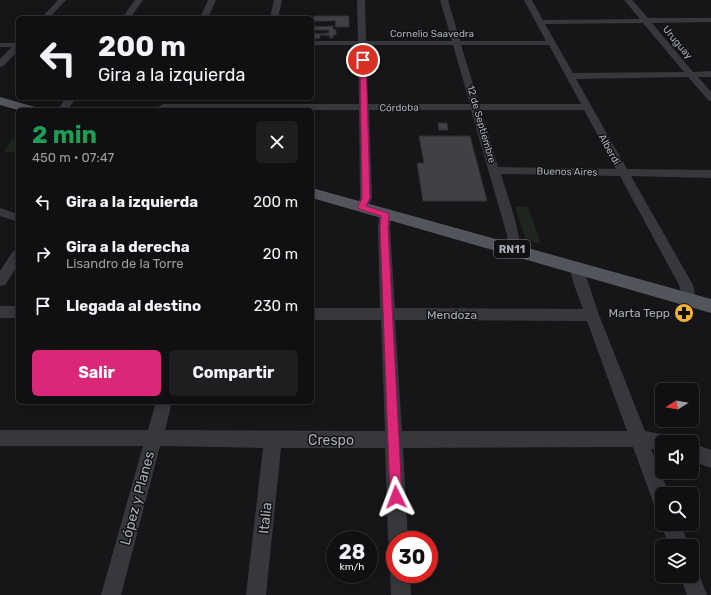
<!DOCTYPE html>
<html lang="es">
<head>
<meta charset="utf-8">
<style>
  :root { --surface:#101012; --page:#1e1e20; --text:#f1f3f6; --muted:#9c9d9f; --line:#303032; --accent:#db2777 }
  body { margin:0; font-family:Rubik,sans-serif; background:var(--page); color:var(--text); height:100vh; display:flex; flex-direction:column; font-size:15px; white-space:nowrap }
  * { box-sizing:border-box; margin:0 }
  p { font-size:13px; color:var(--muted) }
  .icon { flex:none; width:22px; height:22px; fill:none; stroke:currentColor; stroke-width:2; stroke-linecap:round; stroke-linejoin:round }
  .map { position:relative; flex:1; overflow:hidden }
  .drawer { position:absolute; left:16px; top:108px; width:298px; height:296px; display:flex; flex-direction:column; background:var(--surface); border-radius:6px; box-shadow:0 2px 10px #0003,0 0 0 1px var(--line) }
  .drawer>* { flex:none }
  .top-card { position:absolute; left:16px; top:16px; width:298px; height:84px; border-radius:6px; box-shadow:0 2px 10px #0003,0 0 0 1px var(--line); background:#101012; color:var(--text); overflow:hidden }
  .needle { width:26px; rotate:259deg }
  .tools { position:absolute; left:655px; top:383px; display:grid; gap:8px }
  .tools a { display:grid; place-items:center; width:44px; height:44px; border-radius:6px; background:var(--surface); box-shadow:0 2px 10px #0003,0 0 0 1px var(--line); font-size:20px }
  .speed { position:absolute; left:326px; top:531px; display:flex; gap:8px; font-size:20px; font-weight:700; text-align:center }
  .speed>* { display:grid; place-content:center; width:52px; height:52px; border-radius:50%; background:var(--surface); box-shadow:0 2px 10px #0003,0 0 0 1px var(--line); line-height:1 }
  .speed small { font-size:10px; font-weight:400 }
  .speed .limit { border:6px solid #d22; background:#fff; color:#111 }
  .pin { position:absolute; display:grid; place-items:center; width:34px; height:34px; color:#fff; margin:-17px; border:2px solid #fff; border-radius:50%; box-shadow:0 1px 4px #0007 }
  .me { position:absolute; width:44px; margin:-22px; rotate:357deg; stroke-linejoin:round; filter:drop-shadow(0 0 3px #0008) }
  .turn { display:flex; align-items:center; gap:14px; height:84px; padding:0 16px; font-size:18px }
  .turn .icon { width:52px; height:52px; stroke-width:2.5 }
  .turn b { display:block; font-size:28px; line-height:34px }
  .round { display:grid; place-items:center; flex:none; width:42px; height:42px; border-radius:6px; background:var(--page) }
  .head { display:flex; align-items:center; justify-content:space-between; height:68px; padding:0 16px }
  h1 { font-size:24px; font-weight:700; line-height:30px; color:#1e9e55 }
  .button { display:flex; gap:8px; margin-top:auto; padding:8px 16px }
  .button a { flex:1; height:46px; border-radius:6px; background:var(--accent); color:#fff; font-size:16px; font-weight:700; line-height:46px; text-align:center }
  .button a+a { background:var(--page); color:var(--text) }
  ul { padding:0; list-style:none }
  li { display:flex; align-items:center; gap:12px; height:52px; padding:0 16px }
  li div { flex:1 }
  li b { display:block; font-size:15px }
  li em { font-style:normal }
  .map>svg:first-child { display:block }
</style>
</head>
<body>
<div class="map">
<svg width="711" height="595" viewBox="0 0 711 595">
  <rect width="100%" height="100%" fill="#161618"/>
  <g fill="#1e261f">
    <polygon points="17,133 18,152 4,152"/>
    <polygon points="515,207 528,207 541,244 526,240"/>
  </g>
  <g fill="#404145" stroke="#303034">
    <polygon points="314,16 349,16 349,27 335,27 336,21 313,21"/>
    <polygon points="333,26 333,29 336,30 336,35 333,35 333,38 330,38 330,36 326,35 320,35 320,38 312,39 312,34 329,33 329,30 312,30 312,27"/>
    <polygon points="438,123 447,123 448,130 439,130"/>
    <polygon points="419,136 470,136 487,201 423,201 417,163 424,163"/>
  </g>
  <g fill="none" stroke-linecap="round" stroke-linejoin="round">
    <g fill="#37383d" fill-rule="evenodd">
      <polygon points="58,0 66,0 49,18 41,18"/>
      <polygon points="135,0 143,0 130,18 122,18"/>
      <polygon points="208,0 216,0 208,18 200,18"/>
      <polygon points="274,0 282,0 278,18 270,18"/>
      <path d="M 357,0 L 365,0 L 366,41 L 452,41 L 440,0 L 448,0 L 460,41 L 546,41 L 524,0 L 532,0 L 543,20 L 640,19 L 624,0 L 632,0 L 648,18 L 711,18 L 711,22 L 652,23 L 693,72 L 711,71 L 711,77 L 698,77 L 711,92 L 711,101 L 708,100 L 688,77 L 576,79 L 627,169 L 711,170 L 711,178 L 631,176 L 693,285 L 696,300 L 694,304 L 689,306 L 684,304 L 679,285 L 620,176 L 501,174 C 505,190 525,240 518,253 L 513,255 L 508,253 L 507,250 L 507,235 L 471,110 L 369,110 L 372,198 L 366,210 L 358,210 L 356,207 L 360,198 L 359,110 L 163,110 L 158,107 L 163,104 L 359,104 L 358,45 L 312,45 L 312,41 L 358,41 ZM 643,23 L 684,72 L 573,73 L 545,24 ZM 366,45 L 453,45 L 470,104 L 368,104 ZM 461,45 L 549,45 L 581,104 L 479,104 ZM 481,110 L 584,110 L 616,169 L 498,167 Z"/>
      <polygon points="0,43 18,43 18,51 3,66 0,67 0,59 12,47 0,47"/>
      <polygon points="66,98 76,98 67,110 57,110"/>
      <polygon points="0,208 18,214 18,222 0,216"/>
      <path d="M 385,211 L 389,212 L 391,215 L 390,228 L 395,308 L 583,309 L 573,282 L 570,268 L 572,264 L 577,263 L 582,264 L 599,315 L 645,431 L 662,434 L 668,436 L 671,442 L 662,442 L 662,450 L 651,449 L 669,494 L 662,494 L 662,509 L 655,507 L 633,447 L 403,448 L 408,540 L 395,540 L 395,549 L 391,547 L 388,540 L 385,448 L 281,448 L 266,595 L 246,595 L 263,448 L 160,446 L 121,595 L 101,595 L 143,446 L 0,446 L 0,430 L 148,430 L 156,402 L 172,402 L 165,430 L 385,431 L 381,320 L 312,320 L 312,308 L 380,308 L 378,228 L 379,215 L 381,212 ZM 395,320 L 587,321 L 627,431 L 402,431 Z"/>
      <polygon points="18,249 18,265 5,285 0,286 0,271 13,251"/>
      <rect x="0" y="306" width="18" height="12"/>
      <polygon points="692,443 711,450 711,468 692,461"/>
      <polygon points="662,523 662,524 681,524 689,546 669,546 661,524"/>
      <polygon points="395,566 395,574 410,574 411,595 391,595 390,574 393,567"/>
      <polygon points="692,567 697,569 707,595 687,595 680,576 692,576"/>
    </g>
    <g fill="#53555c" fill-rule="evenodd">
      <polygon points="0,97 35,107 37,110 18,110 0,105"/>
      <polygon points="312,188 711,299 711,313 312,198"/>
    </g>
  </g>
  <polygon fill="#db2777" stroke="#8e194d" points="363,58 366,60 370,198 366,206 388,213 389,215 388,228 402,497 400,501 396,503 392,501 390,497 380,228 381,216 359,209 358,207 362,198 360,60"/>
  <defs>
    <symbol id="pharmacy-disc" viewBox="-11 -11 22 22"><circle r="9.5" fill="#f2b134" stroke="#111113"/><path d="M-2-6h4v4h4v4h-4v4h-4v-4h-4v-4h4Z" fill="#111"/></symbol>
  </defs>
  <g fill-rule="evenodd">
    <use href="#pharmacy-disc" x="673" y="302" width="22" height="22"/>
  </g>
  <g text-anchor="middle" stroke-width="3" stroke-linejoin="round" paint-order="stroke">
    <g font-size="10" fill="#a8adb8" stroke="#111113">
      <text x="432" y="37">Cornelio Saavedra</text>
      <text transform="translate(678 42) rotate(50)" y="4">Uruguay</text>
      <text transform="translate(399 107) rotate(-1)" y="4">Córdoba</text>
      <text transform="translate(482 124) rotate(74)" y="4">12 de Septiembre</text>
      <text transform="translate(610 149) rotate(61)" y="4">Alberdi</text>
      <text transform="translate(567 171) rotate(1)" y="4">Buenos Aires</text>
    </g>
    <rect fill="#111113" stroke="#7b7e86" stroke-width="1" x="494" y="240" width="36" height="18" rx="3"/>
    <g font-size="11" font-weight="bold" fill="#a8adb8">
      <text x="512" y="253">RN11</text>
    </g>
    <g font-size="12" fill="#a8adb8" stroke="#111113" text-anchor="end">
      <text x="670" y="317">Marta Tepp</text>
    </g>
    <g font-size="12" fill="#a8adb8" stroke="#111113">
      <text x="452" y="319">Mendoza</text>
    </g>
    <g font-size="14" fill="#a8adb8" stroke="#111113">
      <text x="331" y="445">Crespo</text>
      <text transform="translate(137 498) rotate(-75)" y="5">López y Planes</text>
      <text transform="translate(265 518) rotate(-84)" y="5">Italia</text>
    </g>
  </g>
</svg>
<div class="tools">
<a><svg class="needle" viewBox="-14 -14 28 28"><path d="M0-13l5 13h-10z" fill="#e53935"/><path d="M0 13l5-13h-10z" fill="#9c9d9f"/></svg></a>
<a><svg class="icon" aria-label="sound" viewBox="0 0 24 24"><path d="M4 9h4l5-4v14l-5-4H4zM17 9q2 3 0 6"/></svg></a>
<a><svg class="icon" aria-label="search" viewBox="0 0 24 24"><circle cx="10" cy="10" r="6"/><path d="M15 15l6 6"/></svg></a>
<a><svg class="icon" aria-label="layers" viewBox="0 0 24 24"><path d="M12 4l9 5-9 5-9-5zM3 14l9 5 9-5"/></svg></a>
</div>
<div class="speed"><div>28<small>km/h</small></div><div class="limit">30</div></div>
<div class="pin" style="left:363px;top:60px;background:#d93025"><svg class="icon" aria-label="arrive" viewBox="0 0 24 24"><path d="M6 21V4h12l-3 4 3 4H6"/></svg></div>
<svg class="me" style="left:396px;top:497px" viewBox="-20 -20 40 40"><path d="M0-17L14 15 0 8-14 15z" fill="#db2777" stroke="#fff" stroke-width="4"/></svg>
<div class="top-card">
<div class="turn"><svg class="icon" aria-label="left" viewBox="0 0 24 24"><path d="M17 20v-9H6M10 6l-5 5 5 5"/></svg><div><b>200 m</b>Gira a la izquierda</div></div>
</div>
<section class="drawer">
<div class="head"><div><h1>2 min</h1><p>450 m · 07:47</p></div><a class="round"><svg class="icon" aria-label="close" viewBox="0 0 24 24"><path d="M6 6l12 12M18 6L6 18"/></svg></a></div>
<ul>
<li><svg class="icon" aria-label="left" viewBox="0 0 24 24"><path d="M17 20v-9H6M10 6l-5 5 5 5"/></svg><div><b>Gira a la izquierda</b></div><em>200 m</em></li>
<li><svg class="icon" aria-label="right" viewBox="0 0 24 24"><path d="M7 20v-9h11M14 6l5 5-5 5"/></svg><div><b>Gira a la derecha</b><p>Lisandro de la Torre</p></div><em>20 m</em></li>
<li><svg class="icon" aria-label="arrive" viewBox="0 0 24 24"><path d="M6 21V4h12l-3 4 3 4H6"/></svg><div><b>Llegada al destino</b></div><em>230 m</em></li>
</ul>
<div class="button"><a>Salir</a><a>Compartir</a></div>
</section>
</div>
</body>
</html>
